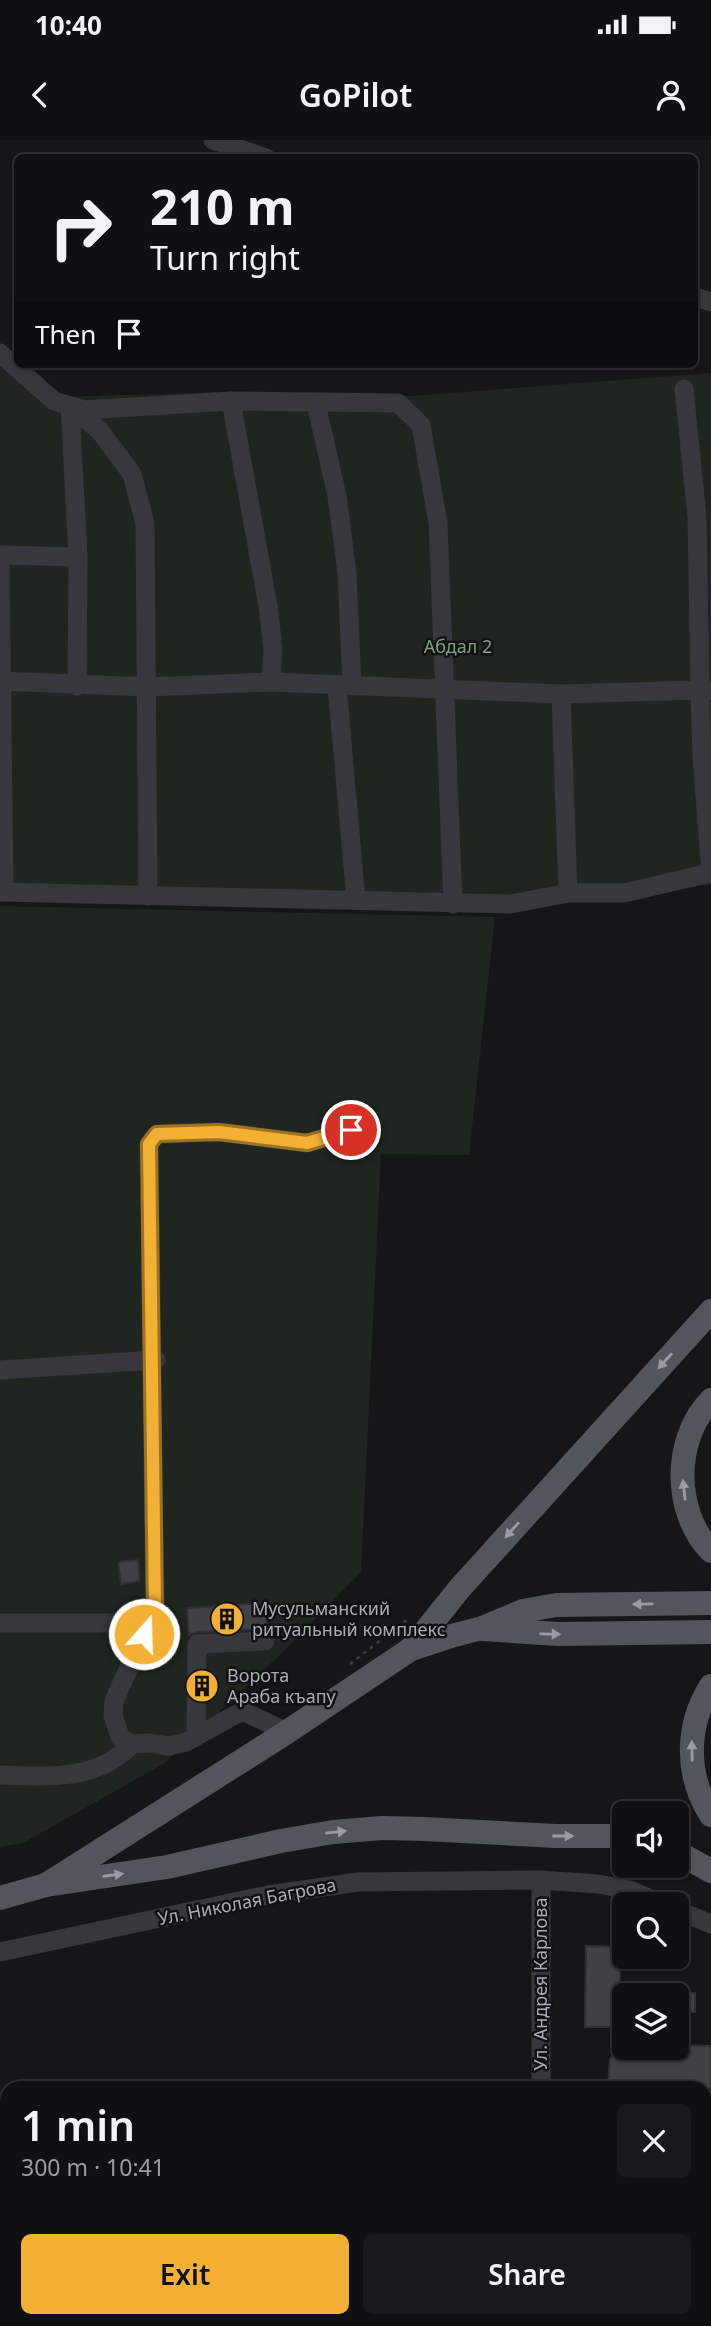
<!DOCTYPE html>
<html lang="en">
<head>
<meta charset="utf-8">
<style>
  :root { --surface:#101012; --page:#19191b; --text:#f1f3f6; --muted:#9c9d9f; --line:#303032; --accent:#f2b134 }
  body { margin:0; font-family:"Noto Sans",sans-serif; background:var(--page); color:var(--text); height:100vh; display:flex; flex-direction:column; font-size:26px; white-space:nowrap }
  * { box-sizing:border-box; margin:0 }
  p { font-size:23px; color:var(--muted) }
  .icon { flex:none; width:38px; height:38px; fill:none; stroke:currentColor; stroke-width:2; stroke-linecap:round; stroke-linejoin:round }
  .map { position:relative; flex:1; overflow:hidden }
  .panel { position:absolute; left:0px; top:1941px; width:712px; height:247px; display:flex; flex-direction:column; background:var(--surface); border-radius:21px 21px 0 0; box-shadow:0 2px 5px #0004,0 0 0 2px var(--line) }
  .panel>* { flex:none }
  .guide { position:absolute; left:14px; top:14px; width:684px; height:214px; border-radius:10px; box-shadow:0 2px 5px #0004,0 0 0 2px var(--line); background:#101012; color:var(--text); overflow:hidden }
  .tools { position:absolute; left:612px; top:1661px; display:grid; gap:14px }
  .tools a { display:grid; place-items:center; width:77px; height:77px; border-radius:10px; background:var(--surface); box-shadow:0 2px 5px #0004,0 0 0 2px var(--line); font-size:35px }
  .pin { position:absolute; display:grid; place-items:center; width:60px; height:60px; color:#fff; margin:-30px; border:4px solid #fff; border-radius:50%; box-shadow:0 2px 7px #0007 }
  .me { position:absolute; width:77px; margin:-38px; rotate:20deg; stroke-linejoin:round; filter:drop-shadow(0 0 5px #0008) }
  .turn { display:flex; align-items:center; gap:24px; height:147px; padding:0 21px; font-size:32px }
  .turn .icon { width:91px; height:91px; stroke-width:2.5 }
  .turn b { display:block; font-size:49px; line-height:60px }
  .then { display:flex; align-items:center; height:66px; padding:0 21px; background:#0003; gap:14px; font-size:26px }
  .round { display:grid; place-items:center; flex:none; width:74px; height:74px; border-radius:10px; background:var(--page) }
  .overview { display:flex; align-items:center; justify-content:space-between; height:119px; padding:0 21px }
  h1 { font-size:42px; font-weight:600; line-height:52px }
  .button { display:flex; gap:14px; margin-top:auto; padding:14px 21px }
  .button a { flex:1; height:80px; border-radius:10px; background:var(--accent); color:#111; font-size:28px; font-weight:600; line-height:80px; text-align:center }
  .button a+a { background:var(--page); color:var(--text) }
  .status { display:flex; justify-content:space-between; align-items:center; height:49px; padding:0 35px; background:var(--surface); direction:ltr }
  .status svg { height:19px; fill:currentColor }
  header { display:flex; justify-content:space-between; align-items:center; height:91px; padding:0 21px; background:var(--surface); font-size:32px; font-weight:600 }
  .map>svg:first-child { display:block }
</style>
</head>
<body>
<div class="status"><b>10:40</b><svg viewBox="0 0 49 12"><path d="M0 12V9h3v3zM5 12V6h3v6zM10 12V3h3v9zM15 12V0h3v12zM26 1h20v11H26zM47 4h2v5h-2z"/></svg></div>
<header><svg class="icon" aria-label="back" viewBox="0 0 24 24"><path d="M15 5l-7 7 7 7"/></svg>GoPilot<svg class="icon" aria-label="person" viewBox="0 0 24 24"><circle cx="12" cy="8" r="4"/><path d="M4 21q1-7 8-7t8 7"/></svg></header>
<div class="map">
<svg width="711" height="2186" viewBox="0 0 711 2186">
  <rect width="100%" height="100%" fill="#161618"/>
  <g fill="#1e261f">
    <polygon points="0,207 58,257 230,252 412,256 711,233 711,745 511,761 0,755"/>
    <polygon points="0,766 495,777 469,1015 381,1014 361,1432 287,1508 165,1623 23,1703 0,1707"/>
  </g>
  <g fill="#404145" stroke="#303034" stroke-width="2">
    <polygon points="138,1420 140,1441 121,1444 118,1422"/>
    <polygon points="265,1463 267,1489 196,1492 189,1495 187,1468"/>
    <polygon points="214,1535 214,1554 209,1554 209,1536"/>
    <polygon points="586,1806 620,1807 620,1887 585,1887"/>
    <polygon points="695,1853 695,1872 677,1872 677,1854"/>
    <polygon points="677,1905 711,1906 711,1948 608,1948 610,1919 622,1908 677,1908"/>
  </g>
  <g fill="none" stroke-linecap="round" stroke-linejoin="round">
    <polyline stroke="#3d3f44" stroke-width="2.5" stroke-dasharray="3.5 5" stroke-linecap="butt" points="350,1524 408,1479"/>
    <g stroke="#37383d" stroke-width="19">
      <polyline points="213,0 266,18"/>
      <polyline points="695,157 711,162"/>
      <polyline points="0,213 54,261 85,270 231,261 398,263 421,285 438,383 453,764"/>
      <polyline points="684,249 697,377 700,550 711,550"/>
      <polyline points="231,261 268,466 273,509 271,542"/>
      <polyline points="316,263 337,356 347,433 352,546"/>
      <polyline points="70,266 78,417 77,546"/>
      <polyline points="71,267 100,291 132,334 145,384 148,756"/>
      <polyline points="0,415 78,417"/>
      <polyline points="0,418 4,752"/>
      <polyline points="0,541 148,547 271,542 561,554 700,550 702,618 711,733"/>
      <polyline points="337,546 356,760"/>
      <polyline points="561,554 568,753"/>
      <polyline points="0,752 511,764 568,753 624,753 710,733"/>
      <polyline points="0,1230 156,1220"/>
      <polyline points="0,1483 132,1483 144,1494 114,1561 113,1575 120,1597 132,1604 149,1603 169,1606 186,1602 242,1571 287,1592"/>
      <polyline points="144,1494 148,1478 155,1469 149,1004 157,994 219,992 307,1003 351,990"/>
      <polyline points="196,1597 197,1504 265,1501"/>
      <path d="M 0,1635 C 48,1636 96,1642 132,1604"/>
      <polyline points="541,1740 541,1948"/>
      <polyline points="677,1770 711,1784"/>
      <polyline points="0,1812 268,1755 358,1742 541,1740 598,1744 630,1750 662,1764"/>
      <polyline points="543,2180 543,2186"/>
    </g>
    <g stroke="#53555c" stroke-width="24">
      <path d="M 711,1260 C 673,1299 673,1372 711,1411"/>
      <polyline points="483,1489 558,1494 711,1492"/>
      <polyline points="411,1509 460,1448 711,1171"/>
      <path d="M 711,1546 C 686,1585 685,1635 711,1675"/>
      <polyline points="677,1712 711,1731"/>
      <polyline points="46,1745 287,1592 411,1509 451,1496 482,1488 523,1471 556,1465 711,1463"/>
      <polyline points="0,1758 46,1745 167,1727 281,1701 333,1692 382,1688 424,1689 556,1696 625,1696"/>
    </g>
  </g>
  <defs><path id="oneway-solid" d="M-6-.8H1V-3.2L6.5 0L1 3.2V.8H-6Z" transform="scale(1.75)"/></defs>
  <g fill="#979ba6">
    <use href="#oneway-solid" transform="translate(665 1221) rotate(132)"/>
    <use href="#oneway-solid" transform="translate(684 1350) rotate(-97)"/>
    <use href="#oneway-solid" transform="translate(512 1390) rotate(132)"/>
    <use href="#oneway-solid" transform="translate(643 1464) rotate(179)"/>
    <use href="#oneway-solid" transform="translate(550 1494) rotate(1)"/>
    <use href="#oneway-solid" transform="translate(692 1611) rotate(-91)"/>
    <use href="#oneway-solid" transform="translate(336 1692) rotate(-6)"/>
    <use href="#oneway-solid" transform="translate(563 1696)"/>
    <use href="#oneway-solid" transform="translate(113 1735) rotate(-8)"/>
  </g>
  <g fill="none" stroke-linecap="round" stroke-linejoin="round">
    <defs>
      <polyline id="route" points="144,1494 148,1478 155,1469 149,1004 157,994 219,992 307,1003 351,990"/>
    </defs>
    <use href="#route" stroke="#9d7322" stroke-width="18"/>
    <use href="#route" stroke="#f2b134" stroke-width="12"/>
  </g>
  <defs>
    <symbol id="building-disc" viewBox="-11 -11 22 22"><circle r="9.5" fill="#f2b134" stroke="#111113"/><path d="M-4-6H4V6H1V3H-1V6H-4ZM-2.5-4.3h1.7v1.8h-1.7ZM.8-4.3h1.7v1.8H.8ZM-2.5-1h1.7V.8h-1.7ZM.8-1h1.7V.8H.8Z" fill="#111"/></symbol>
  </defs>
  <g fill-rule="evenodd">
    <use href="#building-disc" x="208" y="1460" width="38" height="38"/>
    <use href="#building-disc" x="183" y="1527" width="38" height="38"/>
  </g>
  <g text-anchor="middle" stroke-width="5" stroke-linejoin="round" paint-order="stroke">
    <g font-size="18" fill="#7fa381" stroke="#111113">
      <text x="458" y="513">Абдал 2</text>
    </g>
    <g font-size="18" fill="#a8adb8" stroke="#111113" text-anchor="start">
      <text x="252" y="1475">Мусульманский<tspan x="252" dy="21">ритуальный комплекс</tspan></text>
      <text x="227" y="1542">Ворота<tspan x="227" dy="21">Араба къапу</tspan></text>
    </g>
    <g font-size="18" fill="#a8adb8" stroke="#111113">
      <text transform="translate(247 1762) rotate(-11)" y="6">Ул. Николая Багрова</text>
      <text transform="translate(541 1844) rotate(-90)" y="6">Ул. Андрея Карлова</text>
    </g>
  </g>
</svg>
<div class="tools">
<a><svg class="icon" aria-label="sound" viewBox="0 0 24 24"><path d="M4 9h4l5-4v14l-5-4H4zM17 9q2 3 0 6"/></svg></a>
<a><svg class="icon" aria-label="search" viewBox="0 0 24 24"><circle cx="10" cy="10" r="6"/><path d="M15 15l6 6"/></svg></a>
<a><svg class="icon" aria-label="layers" viewBox="0 0 24 24"><path d="M12 4l9 5-9 5-9-5zM3 14l9 5 9-5"/></svg></a>
</div>
<div class="pin" style="left:351px;top:990px;background:#d93025"><svg class="icon" aria-label="arrive" viewBox="0 0 24 24"><path d="M6 21V4h12l-3 4 3 4H6"/></svg></div>
<svg class="me" style="left:144px;top:1494px" viewBox="-20 -20 40 40"><circle r="17" fill="#f2b134" stroke="#fff" stroke-width="3"/><path d="M0-11L8 9 0 5-8 9z" fill="#fff"/></svg>
<div class="guide">
<div class="turn"><svg class="icon" aria-label="right" viewBox="0 0 24 24"><path d="M7 20v-9h11M14 6l5 5-5 5"/></svg><div><b>210 m</b>Turn right</div></div>
<div class="then">Then<svg class="icon" aria-label="arrive" viewBox="0 0 24 24"><path d="M6 21V4h12l-3 4 3 4H6"/></svg></div>
</div>
<section class="panel">
<div class="overview"><div><h1>1 min</h1><p>300 m · 10:41</p></div><a class="round"><svg class="icon" aria-label="close" viewBox="0 0 24 24"><path d="M6 6l12 12M18 6L6 18"/></svg></a></div>
<div class="button"><a>Exit</a><a>Share</a></div>
</section>
</div>
</body>
</html>
